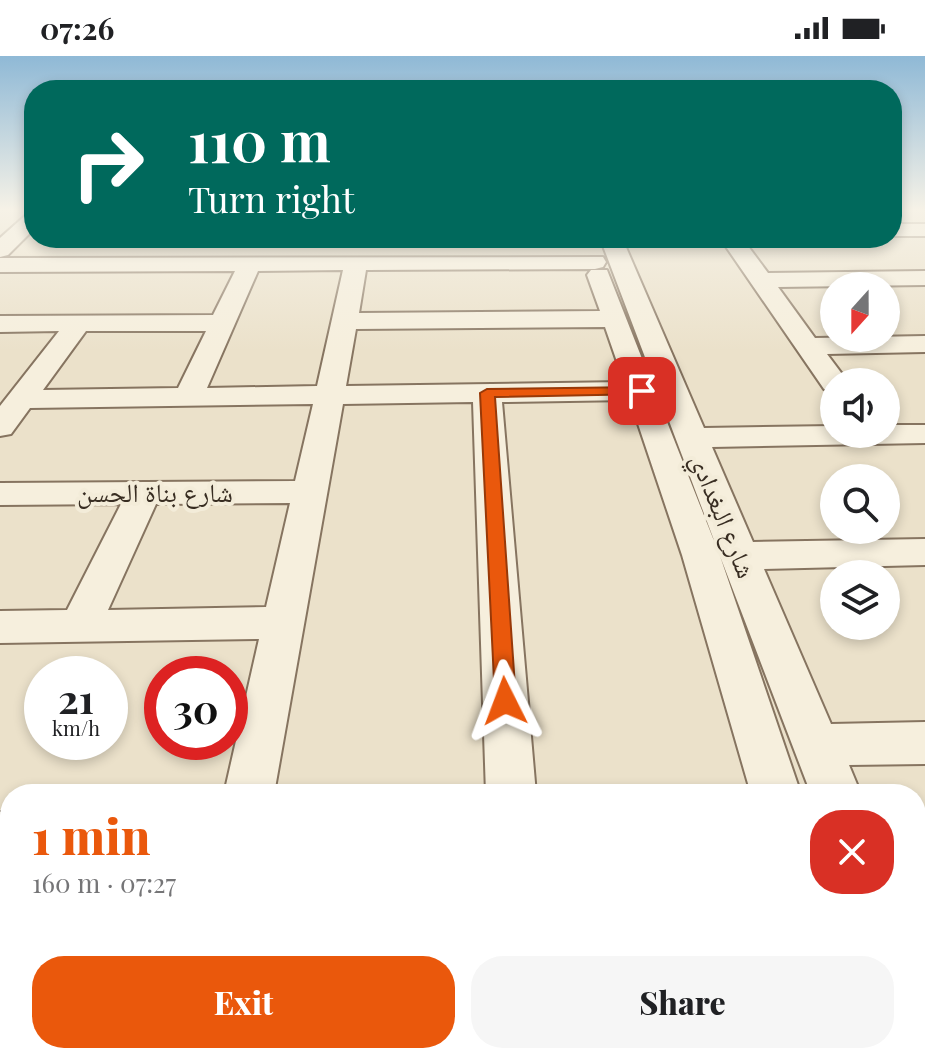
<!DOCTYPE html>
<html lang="en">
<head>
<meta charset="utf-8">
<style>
  :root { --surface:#fff; --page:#f6f6f6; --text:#202124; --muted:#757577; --accent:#ea580c }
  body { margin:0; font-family:"Playfair Display","Noto Naskh Arabic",serif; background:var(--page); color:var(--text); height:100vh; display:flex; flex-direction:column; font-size:30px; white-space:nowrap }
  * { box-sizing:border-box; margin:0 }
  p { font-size:26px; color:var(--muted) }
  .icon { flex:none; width:44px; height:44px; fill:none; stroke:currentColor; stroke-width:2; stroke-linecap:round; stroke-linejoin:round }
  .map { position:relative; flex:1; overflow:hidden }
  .details { position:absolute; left:0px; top:728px; width:926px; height:280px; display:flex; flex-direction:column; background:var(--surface); border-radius:32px 32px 0 0; box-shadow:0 4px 12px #0003 }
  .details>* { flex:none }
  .guide { position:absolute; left:24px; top:24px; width:878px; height:168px; border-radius:32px; box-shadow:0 4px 12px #0003; background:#00695c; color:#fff; overflow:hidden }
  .needle { width:52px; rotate:201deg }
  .controls { position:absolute; left:820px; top:216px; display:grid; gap:16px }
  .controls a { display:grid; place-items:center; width:80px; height:80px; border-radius:50%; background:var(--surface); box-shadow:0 4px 12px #0003; font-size:40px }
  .speed { position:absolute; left:24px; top:600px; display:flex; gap:16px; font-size:40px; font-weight:700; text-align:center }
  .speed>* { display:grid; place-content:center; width:104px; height:104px; border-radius:50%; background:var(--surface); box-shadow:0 4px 12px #0003; line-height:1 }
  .speed small { font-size:20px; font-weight:400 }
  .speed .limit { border:12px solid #d22; background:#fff; color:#111 }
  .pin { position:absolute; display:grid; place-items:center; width:68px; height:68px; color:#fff; margin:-34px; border-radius:16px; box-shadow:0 4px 12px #0006 }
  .me { position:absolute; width:88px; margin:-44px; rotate:357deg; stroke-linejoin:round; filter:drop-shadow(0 0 6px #0008) }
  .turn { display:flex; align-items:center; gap:28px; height:168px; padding:0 32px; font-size:36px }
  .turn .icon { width:104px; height:104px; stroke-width:2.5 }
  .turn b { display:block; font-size:56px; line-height:68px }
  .round { display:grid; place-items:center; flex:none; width:84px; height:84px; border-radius:32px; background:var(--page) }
  .summary { display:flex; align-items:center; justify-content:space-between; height:136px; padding:0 32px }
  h1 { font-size:48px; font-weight:800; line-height:60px; color:var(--accent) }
  .primary-button { display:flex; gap:16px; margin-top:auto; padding:16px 32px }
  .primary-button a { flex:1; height:92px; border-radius:32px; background:var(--accent); color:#fff; font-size:32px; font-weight:800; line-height:92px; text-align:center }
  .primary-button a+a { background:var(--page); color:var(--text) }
  .status { display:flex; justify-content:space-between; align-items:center; height:56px; padding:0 40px; background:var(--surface); direction:ltr }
  .status svg { height:22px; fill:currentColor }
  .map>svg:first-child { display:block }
</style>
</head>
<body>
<div class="status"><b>07:26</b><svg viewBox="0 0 49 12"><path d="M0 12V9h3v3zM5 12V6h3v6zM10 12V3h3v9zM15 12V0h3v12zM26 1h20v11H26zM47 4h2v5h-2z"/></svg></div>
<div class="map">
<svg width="925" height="1008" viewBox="0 0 925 1008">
  <rect width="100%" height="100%" fill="#ebe1ca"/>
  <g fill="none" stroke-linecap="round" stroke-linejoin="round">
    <defs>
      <g id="minor">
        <polygon points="34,156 34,173 8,199 0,201 0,182 27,158"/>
        <rect x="892" y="168" width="33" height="12"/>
        <path d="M 600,182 L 622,182 L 704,372 L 834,370 L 834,378 L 886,378 L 886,369 L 925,369 L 925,387 L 712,391 L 753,486 L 925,483 L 925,509 L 764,513 L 831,668 L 925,666 L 925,708 L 849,709 L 861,738 L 811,738 L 720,500 L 801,738 L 751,738 L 682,499 L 630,344 L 502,346 L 536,738 L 486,738 L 473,346 L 343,348 L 274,738 L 224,738 L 259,583 L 0,587 L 0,555 L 67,554 L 121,448 L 0,449 L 0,427 L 295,425 L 313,348 L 30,352 L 11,378 L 0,380 L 0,350 L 59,275 L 0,276 L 0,260 L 213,259 L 235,215 L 0,216 L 0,202 L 603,201 L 606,206 L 603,211 L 595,213 L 366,214 L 359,257 L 600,255 L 587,219 L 591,214 L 607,214 L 720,500 ZM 343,214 L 317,330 L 207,332 L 258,215 ZM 605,271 L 624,326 L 346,330 L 356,273 ZM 86,275 L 206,275 L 178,332 L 43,334 ZM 290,447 L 266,551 L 108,554 L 156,448 Z"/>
        <polygon points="720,182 742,182 768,217 925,215 925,229 778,231 815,282 925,280 925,296 827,298 848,326 834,326 834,336 824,333"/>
        <rect x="0" y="756" width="10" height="50"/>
        <polygon points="916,907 925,911 925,990 916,986"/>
        <polygon points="166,998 230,998 228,1008 164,1008"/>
        <polygon points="840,998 904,998 907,1008 843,1008"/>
      </g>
    </defs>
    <use href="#minor" stroke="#867460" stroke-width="4"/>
    <use href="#minor" fill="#f6efdd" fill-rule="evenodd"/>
  </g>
  <linearGradient id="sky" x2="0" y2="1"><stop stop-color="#8fb9d6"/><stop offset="0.52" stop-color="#f6f2e7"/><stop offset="1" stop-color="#f6f2e7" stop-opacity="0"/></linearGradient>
  <rect width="925" height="295" fill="url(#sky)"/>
  <polygon fill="#ea580c" stroke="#983908" stroke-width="2" points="642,331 647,332 647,338 495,341 516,645 513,652 505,655 498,652 495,645 480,337 487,333"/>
  <g text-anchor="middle" stroke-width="8" stroke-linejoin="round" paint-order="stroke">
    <g font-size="26" fill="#382d22" stroke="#f3ecd9">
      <text x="155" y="446">شارع بناة الحسن</text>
      <text transform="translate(723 460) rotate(68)" y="9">شارع البغدادي</text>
    </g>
  </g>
</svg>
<div class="controls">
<a><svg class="needle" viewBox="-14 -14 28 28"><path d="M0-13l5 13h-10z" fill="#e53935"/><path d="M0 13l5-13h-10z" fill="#757577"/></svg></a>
<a><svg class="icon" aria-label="sound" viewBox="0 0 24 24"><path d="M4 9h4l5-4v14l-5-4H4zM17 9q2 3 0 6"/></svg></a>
<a><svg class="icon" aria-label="search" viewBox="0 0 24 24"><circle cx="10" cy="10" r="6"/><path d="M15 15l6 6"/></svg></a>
<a><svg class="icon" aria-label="layers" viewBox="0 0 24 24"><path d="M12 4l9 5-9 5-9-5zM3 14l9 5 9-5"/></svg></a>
</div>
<div class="speed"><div>21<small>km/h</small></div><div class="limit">30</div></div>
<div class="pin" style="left:642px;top:335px;background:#d93025"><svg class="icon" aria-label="arrive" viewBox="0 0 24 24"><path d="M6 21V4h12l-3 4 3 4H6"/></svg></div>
<svg class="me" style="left:505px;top:645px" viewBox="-20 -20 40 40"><path d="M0-17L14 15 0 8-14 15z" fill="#ea580c" stroke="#fff" stroke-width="4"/></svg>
<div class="guide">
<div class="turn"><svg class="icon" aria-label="right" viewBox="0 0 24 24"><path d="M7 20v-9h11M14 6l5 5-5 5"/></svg><div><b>110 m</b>Turn right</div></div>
</div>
<section class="details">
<div class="summary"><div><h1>1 min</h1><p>160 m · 07:27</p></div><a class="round" style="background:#d93025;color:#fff"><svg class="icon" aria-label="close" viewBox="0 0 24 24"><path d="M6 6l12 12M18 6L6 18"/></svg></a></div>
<div class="primary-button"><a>Exit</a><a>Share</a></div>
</section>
</div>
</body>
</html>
